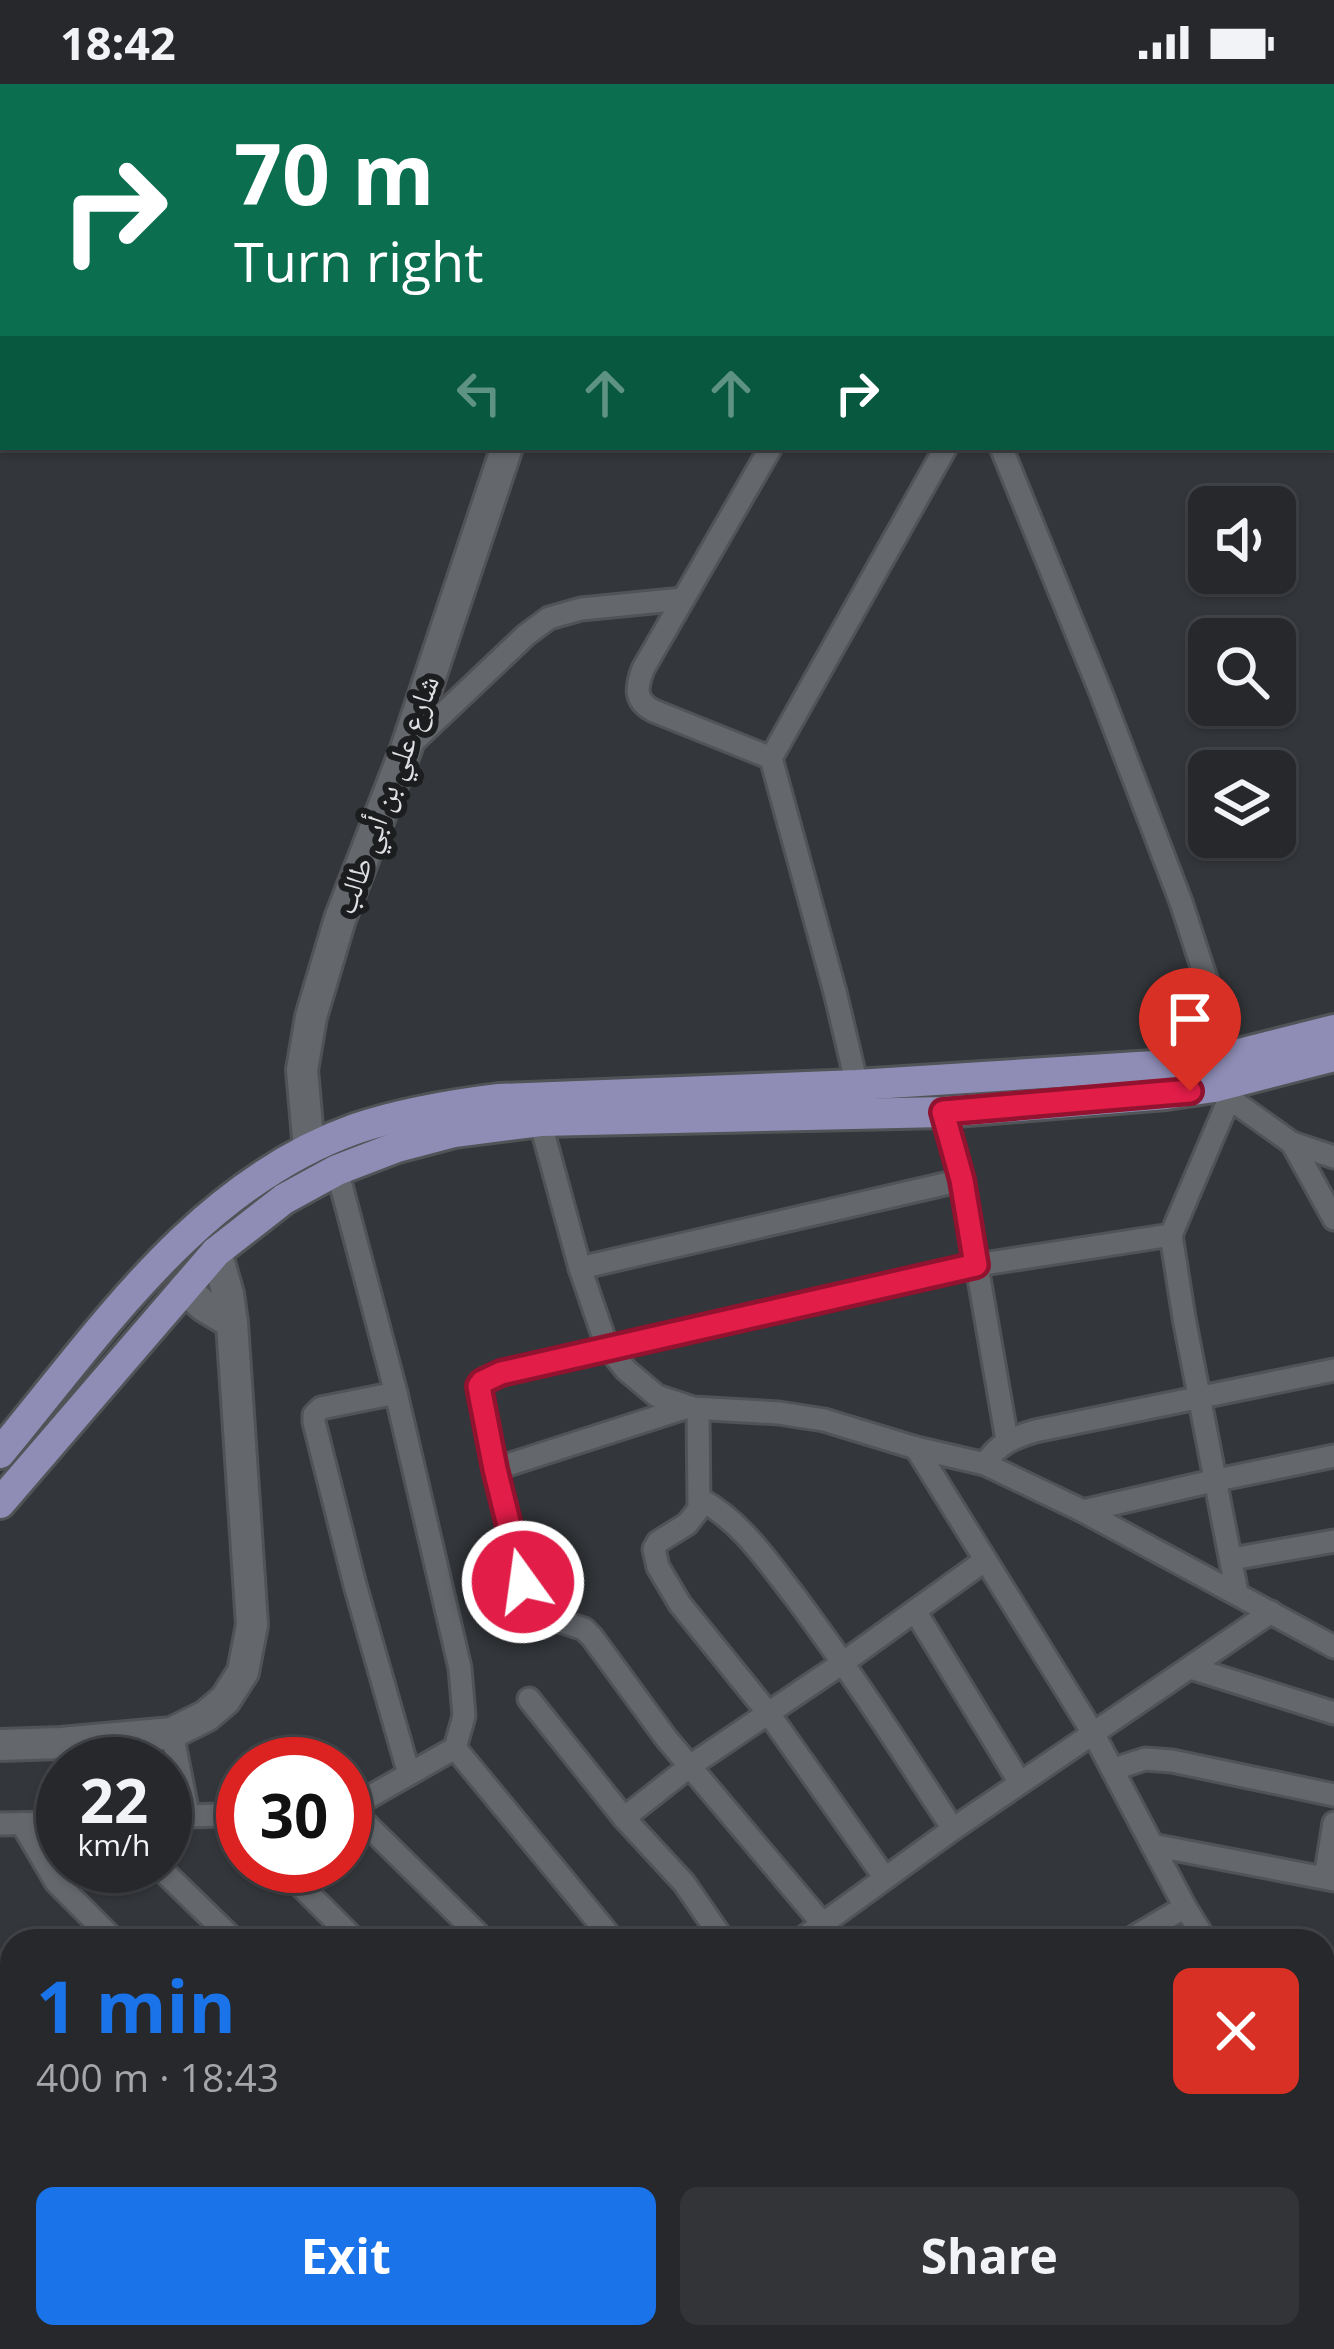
<!DOCTYPE html>
<html lang="en">
<head>
<meta charset="utf-8">
<style>
  :root { --surface:#26282c; --page:#323438; --text:#f1f3f6; --muted:#a4a6a9; --line:#424448; --accent:#1a73e8 }
  body { margin:0; font-family:"Open Sans","Noto Naskh Arabic",sans-serif; background:var(--page); color:var(--text); height:100vh; display:flex; flex-direction:column; font-size:45px; white-space:nowrap }
  * { box-sizing:border-box; margin:0 }
  p { font-size:39px; color:var(--muted) }
  .icon { flex:none; width:66px; height:66px; fill:none; stroke:currentColor; stroke-width:2; stroke-linecap:round; stroke-linejoin:round }
  .map { position:relative; flex:1; overflow:hidden }
  .drawer { position:absolute; left:0px; top:1845px; width:1335px; height:420px; display:flex; flex-direction:column; background:var(--surface); border-radius:36px 36px 0 0; box-shadow:0 3px 9px #0004,0 0 0 3px var(--line) }
  .drawer>* { flex:none }
  .top-card { position:absolute; left:0px; top:0px; width:1335px; height:366px; box-shadow:0 3px 9px #0004,0 0 0 3px var(--line); background:#0b6e4f; color:#fff; overflow:hidden }
  .tools { position:absolute; left:1188px; top:402px; display:grid; gap:24px }
  .tools a { display:grid; place-items:center; width:108px; height:108px; border-radius:18px; background:var(--surface); box-shadow:0 3px 9px #0004,0 0 0 3px var(--line); font-size:60px }
  .speed { position:absolute; left:36px; top:1653px; display:flex; gap:24px; font-size:60px; font-weight:700; text-align:center }
  .speed>* { display:grid; place-content:center; width:156px; height:156px; border-radius:50%; background:var(--surface); box-shadow:0 3px 9px #0004,0 0 0 3px var(--line); line-height:1 }
  .speed small { font-size:30px; font-weight:400 }
  .speed .limit { border:18px solid #d22; background:#fff; color:#111 }
  .pin { position:absolute; display:grid; place-items:center; width:102px; height:102px; color:#fff; margin:-123px -51px; border-radius:50% 50% 50% 0; rotate:-45deg; box-shadow:0 0 12px #0007 }
  .pin .icon { rotate:45deg }
  .me { position:absolute; width:132px; margin:-66px; rotate:346deg; stroke-linejoin:round; filter:drop-shadow(0 0 9px #0008) }
  .turn { display:flex; align-items:center; gap:42px; height:252px; padding:0 36px; font-size:54px }
  .turn .icon { width:156px; height:156px; stroke-width:2.5 }
  .turn b { display:block; font-size:84px; line-height:102px }
  .lanes { display:flex; align-items:center; height:114px; padding:0 36px; background:#0003; justify-content:center; gap:60px; direction:ltr }
  .lanes .off { opacity:.35 }
  .round { display:grid; place-items:center; flex:none; width:126px; height:126px; border-radius:18px; background:var(--page) }
  .headline { display:flex; align-items:center; justify-content:space-between; height:204px; padding:0 36px }
  h1 { font-size:72px; font-weight:700; line-height:90px; color:var(--accent) }
  .action { display:flex; gap:24px; margin-top:auto; padding:24px 36px }
  .action a { flex:1; height:138px; border-radius:18px; background:var(--accent); color:#fff; font-size:48px; font-weight:700; line-height:138px; text-align:center }
  .action a+a { background:var(--page); color:var(--text) }
  .status { display:flex; justify-content:space-between; align-items:center; height:84px; padding:0 60px; background:var(--surface); direction:ltr }
  .status svg { height:33px; fill:currentColor }
  .map>svg:first-child { display:block }
</style>
</head>
<body>
<div class="status"><b>18:42</b><svg viewBox="0 0 49 12"><path d="M0 12V9h3v3zM5 12V6h3v6zM10 12V3h3v9zM15 12V0h3v12zM26 1h20v11H26zM47 4h2v5h-2z"/></svg></div>
<div class="map">
<svg width="1334" height="2265" viewBox="0 0 1334 2265">
  <rect width="100%" height="100%" fill="#33363a"/>
  <g fill="none" stroke-linecap="round" stroke-linejoin="round">
    <defs>
      <g id="street">
        <polyline points="844,0 845,3"/>
        <polyline points="1012,0 1013,3"/>
        <polyline points="1195,0 1197,3"/>
        <polyline points="50,3 50,0"/>
        <polyline points="441,3 445,0"/>
        <polyline points="612,3 613,0"/>
        <polyline points="1211,3 1217,0"/>
        <polyline points="1332,117 1334,116"/>
        <polyline points="1332,223 1334,226"/>
        <polyline points="0,297 3,298"/>
        <polyline points="1001,363 1101,609 1181,818 1231,972"/>
        <polyline points="411,660 526,551 549,534 581,525 683,515"/>
        <path d="M 771,674 L 654,627 C 634,617 636,604 643,585 L 771,363"/>
        <polyline points="857,1001 835,908 771,674 946,363"/>
        <polyline points="1219,1007 1292,1059 1334,1073"/>
        <polyline points="1229,1015 1171,1151 1184,1234 1237,1509"/>
        <polyline points="540,1037 580,1184 603,1251 610,1266 626,1286 657,1312 693,1324 779,1329 824,1336 916,1364 985,1380 1083,1427 1334,1563"/>
        <polyline points="1292,1059 1334,1135"/>
        <polyline points="337,1086 396,1309 460,1584 464,1632 455,1664"/>
        <polyline points="962,1096 1007,1356"/>
        <polyline points="580,1184 962,1096 943,1028"/>
        <polyline points="396,1309 321,1324 314,1331 314,1338 355,1501 409,1690"/>
        <polyline points="698,1325 699,1425 687,1440 658,1458 654,1465 658,1483 680,1520 769,1630 885,1794"/>
        <polyline points="916,1364 1093,1649 1185,1823 1206,1857"/>
        <path d="M 985,1380 C 998,1360 1012,1354 1035,1347 L 1334,1286"/>
        <polyline points="495,1385 688,1323"/>
        <path d="M 700,1415 C 742,1438 767,1477 796,1514 C 852,1589 902,1667 953,1745"/>
        <polyline points="1083,1427 1217,1396 1334,1372"/>
        <polyline points="1232,1475 1334,1457"/>
        <polyline points="915,1527 1020,1699"/>
        <polyline points="1191,1584 1334,1629"/>
        <polyline points="529,1615 624,1734 684,1799 724,1857"/>
        <polyline points="172,1649 188,1730"/>
        <polyline points="1114,1685 1145,1675 1172,1677 1334,1711"/>
        <polyline points="345,1724 350,1724 485,1857"/>
        <polyline points="350,1724 455,1664 614,1857"/>
        <polyline points="165,1733 243,1730"/>
        <polyline points="624,1734 690,1682 844,1578 984,1477"/>
        <polyline points="0,1740 63,1739"/>
        <polyline points="22,1740 56,1798 115,1857"/>
        <polyline points="1152,1761 1334,1796"/>
        <polyline points="158,1782 235,1857"/>
        <polyline points="281,1782 356,1857"/>
        <polyline points="1325,1794 1334,1739"/>
        <polyline points="822,1839 666,1654 592,1553 584,1545 554,1535 528,1513 495,1385 479,1302 487,1294 501,1289 977,1181 1171,1151"/>
        <polyline points="799,1857 953,1745 1271,1528"/>
        <polyline points="1127,1857 1185,1823"/>
        <polyline points="1323,1888 1334,1889"/>
        <polyline points="0,1903 12,1899"/>
        <polyline points="0,1951 12,1981"/>
        <polyline points="1323,1973 1334,1973"/>
        <polyline points="1323,2022 1334,2041"/>
        <polyline points="1323,2133 1334,2127"/>
        <polyline points="0,2147 12,2143"/>
        <polyline points="0,2243 12,2238"/>
        <polyline points="163,2253 167,2265"/>
        <polyline points="482,2253 506,2265"/>
        <polyline points="650,2253 651,2265"/>
        <polyline points="940,2253 945,2265"/>
        <polyline points="323,2265 336,2253"/>
        <polyline points="759,2265 800,2253"/>
        <polyline points="996,2265 1010,2253"/>
        <polyline points="1161,2265 1173,2253"/>
      </g>
      <g id="secondary">
        <polyline points="309,0 311,3"/>
        <polyline points="309,1065 302,986 311,933 340,835 406,665 507,363"/>
        <polyline points="184,1204 204,1222 232,1239"/>
        <polyline points="0,1661 61,1659 172,1649 206,1632 225,1616 243,1588 252,1541 232,1239 228,1210 216,1168"/>
      </g>
      <g id="primary">
        <path d="M 0,1369 C 102,1246 198,1101 355,1045 C 402,1029 450,1021 499,1015 L 857,1001 L 1169,981 L 1231,972 L 1334,946"/>
        <polyline points="0,1419 216,1168 284,1115 337,1086 397,1063 454,1048 540,1037 943,1028 1166,1010 1214,1003 1334,972"/>
      </g>
    </defs>
    <use href="#street" stroke="#515357" stroke-width="27"/>
    <use href="#secondary" stroke="#515357" stroke-width="36"/>
    <use href="#primary" stroke="#515357" stroke-width="36"/>
    <use href="#street" stroke="#64686c" stroke-width="21"/>
    <use href="#secondary" stroke="#64686c" stroke-width="30"/>
    <use href="#primary" stroke="#8f8db6" stroke-width="30"/>
  </g>
  <g fill="none" stroke-linecap="round" stroke-linejoin="round">
    <defs>
      <polyline id="route" points="523,1498 495,1385 481,1313 479,1302 482,1298 501,1289 976,1181 962,1096 943,1028 1190,1007"/>
    </defs>
    <use href="#route" stroke="#92132f" stroke-width="30"/>
    <use href="#route" stroke="#e11d48" stroke-width="21"/>
  </g>
  <g text-anchor="middle" stroke-width="12" stroke-linejoin="round" paint-order="stroke">
    <g font-size="30" fill="#dddfe2" stroke="#1c1d1f">
      <text transform="translate(387 711) rotate(-70)" y="10">شارع علي بن أبي طالب</text>
    </g>
  </g>
</svg>
<div class="tools">
<a><svg class="icon" aria-label="sound" viewBox="0 0 24 24"><path d="M4 9h4l5-4v14l-5-4H4zM17 9q2 3 0 6"/></svg></a>
<a><svg class="icon" aria-label="search" viewBox="0 0 24 24"><circle cx="10" cy="10" r="6"/><path d="M15 15l6 6"/></svg></a>
<a><svg class="icon" aria-label="layers" viewBox="0 0 24 24"><path d="M12 4l9 5-9 5-9-5zM3 14l9 5 9-5"/></svg></a>
</div>
<div class="speed"><div>22<small>km/h</small></div><div class="limit">30</div></div>
<div class="pin" style="left:1190px;top:1007px;background:#d93025"><svg class="icon" aria-label="arrive" viewBox="0 0 24 24"><path d="M6 21V4h12l-3 4 3 4H6"/></svg></div>
<svg class="me" style="left:523px;top:1498px" viewBox="-20 -20 40 40"><circle r="17" fill="#e11d48" stroke="#fff" stroke-width="3"/><path d="M0-11L8 9 0 5-8 9z" fill="#fff"/></svg>
<div class="top-card">
<div class="turn"><svg class="icon" aria-label="right" viewBox="0 0 24 24"><path d="M7 20v-9h11M14 6l5 5-5 5"/></svg><div><b>70 m</b>Turn right</div></div>
<div class="lanes"><svg class="icon off" aria-label="left" viewBox="0 0 24 24"><path d="M17 20v-9H6M10 6l-5 5 5 5"/></svg><svg class="icon off" aria-label="ahead" viewBox="0 0 24 24"><path d="M12 20V5M6 11l6-6 6 6"/></svg><svg class="icon off" aria-label="ahead" viewBox="0 0 24 24"><path d="M12 20V5M6 11l6-6 6 6"/></svg><svg class="icon" aria-label="right" viewBox="0 0 24 24"><path d="M7 20v-9h11M14 6l5 5-5 5"/></svg></div>
</div>
<section class="drawer">
<div class="headline"><div><h1>1 min</h1><p>400 m · 18:43</p></div><a class="round" style="background:#d93025;color:#fff"><svg class="icon" aria-label="close" viewBox="0 0 24 24"><path d="M6 6l12 12M18 6L6 18"/></svg></a></div>
<div class="action"><a>Exit</a><a>Share</a></div>
</section>
</div>
</body>
</html>
